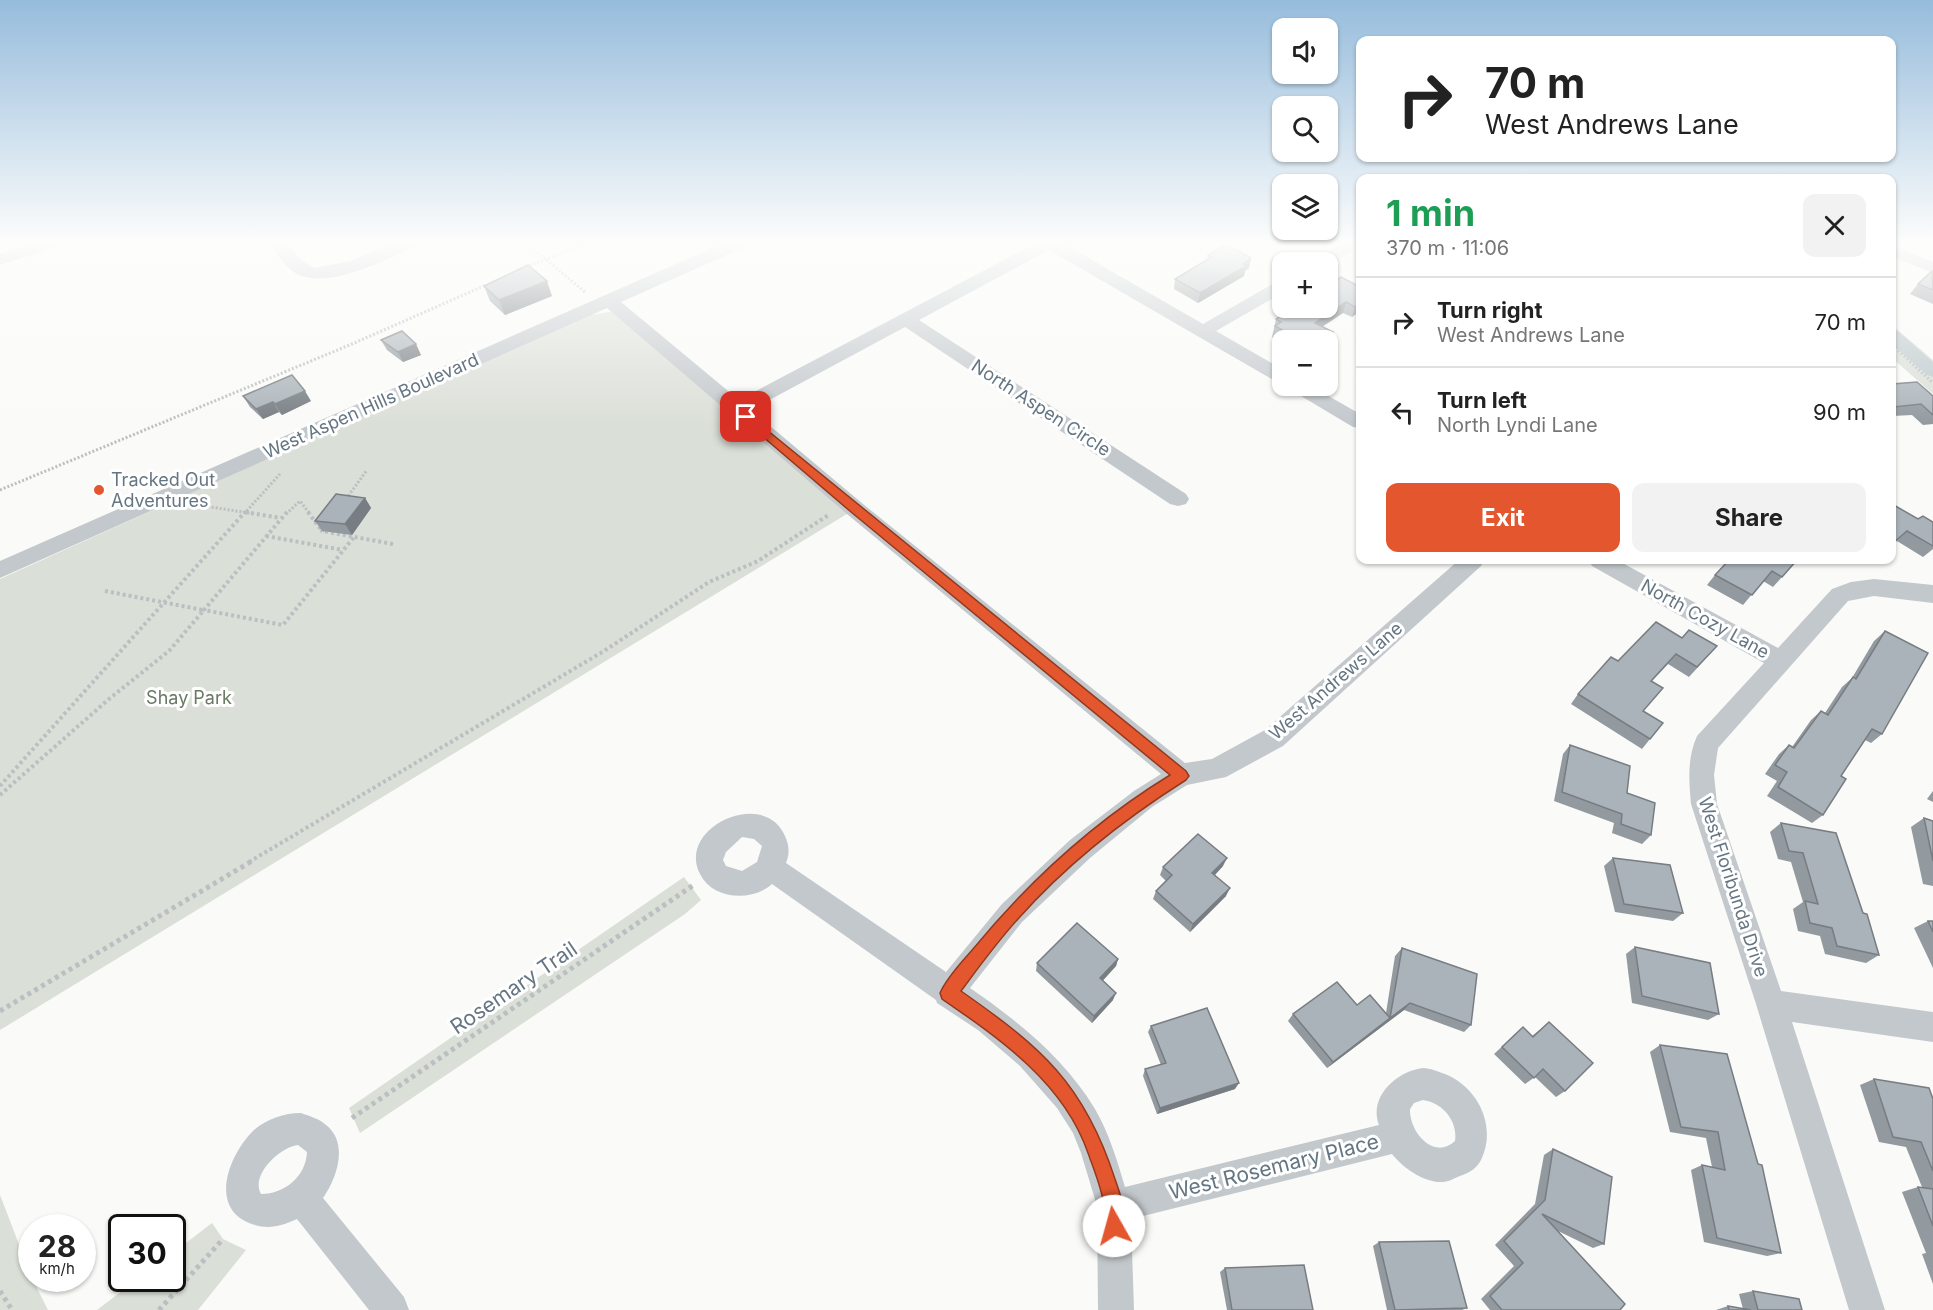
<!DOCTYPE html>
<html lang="en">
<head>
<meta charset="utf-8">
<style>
  :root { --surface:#fff; --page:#f2f2f2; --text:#222; --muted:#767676; --line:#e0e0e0; --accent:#e4572e }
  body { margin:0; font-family:Inter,sans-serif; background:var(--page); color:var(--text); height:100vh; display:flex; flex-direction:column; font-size:22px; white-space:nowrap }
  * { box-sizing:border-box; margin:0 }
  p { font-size:20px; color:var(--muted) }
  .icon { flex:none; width:33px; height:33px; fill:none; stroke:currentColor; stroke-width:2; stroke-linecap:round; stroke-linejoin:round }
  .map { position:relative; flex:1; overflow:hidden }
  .sheet { position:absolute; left:1356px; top:174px; width:540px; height:390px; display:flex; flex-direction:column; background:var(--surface); border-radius:12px; box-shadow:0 2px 4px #0004 }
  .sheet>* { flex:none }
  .guide { position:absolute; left:1356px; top:36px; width:540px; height:126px; border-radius:12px; box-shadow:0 2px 4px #0004; background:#fff; color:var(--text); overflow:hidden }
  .tools { position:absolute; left:1272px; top:18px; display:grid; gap:12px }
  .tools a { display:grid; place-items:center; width:66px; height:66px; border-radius:12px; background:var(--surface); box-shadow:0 2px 4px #0004; font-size:30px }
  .speed { position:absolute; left:18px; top:1214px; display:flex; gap:12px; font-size:30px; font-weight:700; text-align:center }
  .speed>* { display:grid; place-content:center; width:78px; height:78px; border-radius:50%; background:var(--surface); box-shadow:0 2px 4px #0004; line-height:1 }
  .speed small { font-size:15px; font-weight:400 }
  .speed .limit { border:3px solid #111; border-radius:9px; background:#fff; color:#111 }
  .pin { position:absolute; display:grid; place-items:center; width:51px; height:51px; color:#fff; margin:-26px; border-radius:12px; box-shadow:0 3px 9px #0006 }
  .me { position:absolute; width:66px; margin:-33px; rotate:353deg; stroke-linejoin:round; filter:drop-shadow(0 0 4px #0008) }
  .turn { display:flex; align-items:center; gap:21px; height:126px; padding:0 30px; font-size:27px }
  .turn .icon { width:78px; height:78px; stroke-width:2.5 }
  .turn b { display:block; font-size:42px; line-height:51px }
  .round { display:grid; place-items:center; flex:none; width:63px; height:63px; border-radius:12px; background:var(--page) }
  .head { display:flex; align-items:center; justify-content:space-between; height:102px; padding:0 30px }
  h1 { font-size:36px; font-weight:700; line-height:45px; color:#1e9e55 }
  .button { display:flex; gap:12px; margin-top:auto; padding:12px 30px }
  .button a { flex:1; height:69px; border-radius:12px; background:var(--accent); color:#fff; font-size:24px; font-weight:700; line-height:69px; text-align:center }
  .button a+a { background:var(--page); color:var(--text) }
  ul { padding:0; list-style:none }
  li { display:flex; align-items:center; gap:18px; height:90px; padding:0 30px; border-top:2px solid var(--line) }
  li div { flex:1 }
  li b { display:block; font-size:22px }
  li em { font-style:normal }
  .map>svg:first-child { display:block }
</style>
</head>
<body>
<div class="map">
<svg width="1933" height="1310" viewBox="0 0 1933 1310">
  <rect width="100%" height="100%" fill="#fafaf8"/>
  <g fill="#dadfd7">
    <polygon points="621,310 855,509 0,1030 0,579 584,316"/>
    <polygon points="1892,325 1933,360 1933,394 1892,358"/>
    <polygon points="684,877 701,900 685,914 360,1133 349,1108"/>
    <polygon points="0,1195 32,1278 48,1310 0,1310"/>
    <polygon points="212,1223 223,1239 246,1250 198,1310 97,1310 139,1278 172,1278 173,1253"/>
  </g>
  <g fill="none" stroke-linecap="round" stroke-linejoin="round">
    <polygon fill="#bbc7cb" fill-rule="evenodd" points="1892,330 1898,331 1933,362 1933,377 1927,375 1892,344"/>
    <g stroke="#bbbfc2" stroke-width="3" stroke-dasharray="2 2" stroke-linecap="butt">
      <polyline points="525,242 586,293"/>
      <polyline points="526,267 590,242"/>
      <polyline points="1892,345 1933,383"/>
      <polyline points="0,490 352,344 486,285"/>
      <polyline points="346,499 367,470"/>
      <polyline points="192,504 255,514"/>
      <polyline points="244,514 280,474"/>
      <polyline points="286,514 300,501 310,514"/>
    </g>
    <g stroke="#bbbfc2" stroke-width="4" stroke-dasharray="3 3" stroke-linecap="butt">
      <polyline points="245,512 280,518"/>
      <polyline points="287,512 204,610 283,625 354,537"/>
      <polyline points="308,512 322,531"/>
      <polyline points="324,529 322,531 393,544"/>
      <polyline points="266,536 343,550"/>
      <polyline points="105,591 203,610"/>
      <polyline points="0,786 245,512"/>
      <polyline points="0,795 109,699 169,651 204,610"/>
      <polyline points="249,862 604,651 709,582 758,561 830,514"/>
    </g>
    <g stroke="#bbbfc2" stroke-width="5" stroke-dasharray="4 4" stroke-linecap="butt">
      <polyline points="0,1011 252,861"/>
      <polyline points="352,1118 695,884"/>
      <polyline points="0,1291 12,1310"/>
      <polyline points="159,1310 223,1239"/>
    </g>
    <g fill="#c3c8cc" fill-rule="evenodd">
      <polygon points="36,242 61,242 59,246 0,265 0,254"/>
      <path d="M 269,242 L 286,242 L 302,261 L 314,268 L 350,261 L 396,242 L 419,242 L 417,246 C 387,259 329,290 297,274 C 285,268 276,252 269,242 Z"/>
      <path d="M 726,242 L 749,242 L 747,246 L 621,302 L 739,400 L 1038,242 L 1061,242 L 1203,324 L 1276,282 L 1282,281 L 1282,293 L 1216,331 L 1282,369 L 1282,383 L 1275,381 L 1049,250 L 919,320 L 1186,494 L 1189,499 L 1186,504 L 1178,506 L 1170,504 L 905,327 L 751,410 L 863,504 L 1185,763 L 1212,759 L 1265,730 L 1459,560 L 1484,560 L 1481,566 L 1283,746 L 1226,777 L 1187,785 L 1152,807 L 1090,858 L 1022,922 L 970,988 C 1018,1021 1065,1059 1095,1109 C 1109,1133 1117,1160 1125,1187 L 1379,1125 C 1368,1097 1397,1071 1423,1068 C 1430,1068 1439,1072 1445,1074 C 1479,1088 1497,1127 1481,1160 C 1476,1169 1469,1173 1460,1176 C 1455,1178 1448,1182 1443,1182 C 1424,1183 1403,1168 1392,1154 L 1131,1219 L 1134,1310 L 1098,1310 L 1097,1206 L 1081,1153 L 1073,1133 L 1057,1108 L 1020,1066 L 978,1030 L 937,1003 L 936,1000 L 772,884 C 752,902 713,900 700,874 C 676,828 764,787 785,836 C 789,845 790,853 786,863 L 946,972 L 1002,904 L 1070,840 L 1134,791 L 1161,774 L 847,514 L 607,308 L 0,578 L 0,561 ZM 742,837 L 754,839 L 762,846 L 757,862 L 742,871 L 726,866 L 723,860 L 726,852 ZM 1423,1100 C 1443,1103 1458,1121 1455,1141 C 1434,1161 1409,1132 1410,1109 L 1414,1103 Z"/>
      <polygon points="1343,242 1360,242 1360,246 1328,266 1328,262 1313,262"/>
      <polygon points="1892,245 1933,262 1933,273 1892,256"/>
      <polygon points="1288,386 1311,386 1360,414 1360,428 1353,427 1291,390"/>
      <path d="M 1589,560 L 1617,560 L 1778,648 L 1832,589 L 1851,582 L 1874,579 L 1933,585 L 1933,603 L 1874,596 L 1848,601 L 1718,748 L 1714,775 L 1717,804 L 1781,991 L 1933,1012 L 1933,1042 L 1792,1022 L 1885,1310 L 1849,1310 L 1756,1004 L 1691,804 C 1689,781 1687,758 1697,736 L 1764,663 L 1592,566 Z"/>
      <path d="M 301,1113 C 309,1116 320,1119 326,1125 C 349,1143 337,1178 323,1198 L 404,1297 L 409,1310 L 369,1310 L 297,1219 C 279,1227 267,1230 249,1223 C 208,1206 230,1153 254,1130 C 267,1119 284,1113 301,1113 ZM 298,1145 L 307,1152 C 306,1176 285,1194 261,1194 C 250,1175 280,1147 298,1145 Z"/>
    </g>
  </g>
  <g fill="#929a9f">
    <polygon points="1208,255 1249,268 1245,271 1244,276 1198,303 1174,289 1175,279 1207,260"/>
    <polygon points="1933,271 1933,304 1910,294 1918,284"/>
    <polygon points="1328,285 1360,311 1352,317 1343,313 1322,327 1329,343 1328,340 1282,340 1282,343 1272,337 1276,319"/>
    <polygon points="484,286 552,296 505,315 490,301"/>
    <polygon points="381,340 421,355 403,362 387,350"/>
    <polygon points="1892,384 1933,396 1933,424 1923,425 1912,415 1892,416"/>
    <polygon points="243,396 311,401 282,415 279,412 263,419 250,407"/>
    <polygon points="365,498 371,508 352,535 322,531 315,521"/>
    <polygon points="1918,519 1933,522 1933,549 1923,557 1897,541 1892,546"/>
    <polygon points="1797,560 1773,587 1763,581 1743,605 1707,585 1715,575"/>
    <polygon points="1885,631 1882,734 1871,743 1865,740 1841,776 1823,815 1812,823 1767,796 1777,781 1765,774 1779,754 1789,745 1792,747 1811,720 1821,711 1825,713 1842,687 1852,678 1874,641"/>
    <polygon points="1682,638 1717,646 1689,677 1668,664 1652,681 1643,711 1650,739 1642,749 1571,704 1578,694 1618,661"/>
    <polygon points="1570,745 1627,793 1651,835 1642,844 1612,833 1614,823 1554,801 1563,754"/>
    <polygon points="1933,791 1933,802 1927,799"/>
    <polygon points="1924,818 1933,821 1933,886 1923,884 1911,827"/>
    <polygon points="1781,823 1863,913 1879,955 1866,963 1825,954 1820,936 1798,931 1793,909 1803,902 1791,862 1778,859 1770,832"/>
    <polygon points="1613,858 1683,913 1673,921 1615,912 1604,866"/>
    <polygon points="1223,866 1215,875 1226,896 1190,932 1153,899 1156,891 1166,881 1160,875 1163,867"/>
    <polygon points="1928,921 1933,921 1933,968 1914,928"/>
    <polygon points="1635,947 1719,1014 1708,1020 1632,1003 1626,954"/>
    <polygon points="1402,948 1471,1025 1464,1032 1404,1010 1327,1068 1288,1021 1293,1014 1357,1005 1386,1013 1395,956"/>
    <polygon points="1118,959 1116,966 1102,981 1113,1000 1092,1023 1036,971 1037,963"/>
    <polygon points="1549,1022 1565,1091 1556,1097 1535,1077 1525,1084 1494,1054 1523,1027 1532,1036"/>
    <polygon points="1151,1026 1235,1089 1157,1114 1143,1076 1145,1069 1161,1065 1148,1032"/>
    <polygon points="1660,1045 1727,1054 1781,1253 1767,1256 1704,1242 1691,1170 1702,1165 1712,1167 1706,1138 1670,1132 1650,1052"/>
    <polygon points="1874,1079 1933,1099 1933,1284 1922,1254 1926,1253 1902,1192 1918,1187 1922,1187 1906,1147 1879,1142 1860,1085"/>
    <polygon points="1553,1149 1604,1244 1593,1248 1558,1231 1620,1310 1490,1310 1481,1299 1514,1266 1495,1245 1535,1204 1544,1155"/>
    <polygon points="1379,1242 1467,1308 1462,1310 1387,1310 1373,1246"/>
    <polygon points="1225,1268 1313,1310 1227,1310 1220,1272"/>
    <polygon points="1753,1291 1802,1310 1716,1310 1728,1306 1743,1309 1739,1294"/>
  </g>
  <g fill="#777d82">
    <polygon points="1251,258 1249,268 1245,271 1244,276 1198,303 1200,293"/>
    <polygon points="547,281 552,296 505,315 499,300"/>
    <polygon points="1346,302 1343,313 1312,333 1315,323"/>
    <polygon points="1360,303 1360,311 1352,317 1355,307"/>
    <polygon points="1333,332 1329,343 1328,344 1328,340 1320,340"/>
    <polygon points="416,344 421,355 403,362 398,352"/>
    <polygon points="305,391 311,401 282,415 275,404"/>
    <polygon points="273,402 279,412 263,419 256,409"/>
    <polygon points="365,498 371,508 352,535 345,524"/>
    <polygon points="1227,858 1223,866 1209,881 1212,873"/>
    <polygon points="1230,888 1226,896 1190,932 1193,924"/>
    <polygon points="1118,959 1116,966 1098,986 1100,978"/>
    <polygon points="1116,993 1113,1000 1092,1023 1094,1016"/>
    <polygon points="1410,1003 1404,1010 1384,1025 1390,1018"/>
    <polygon points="1390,1018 1384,1025 1327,1068 1333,1062"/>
    <polygon points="1239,1083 1235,1089 1157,1114 1160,1108"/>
  </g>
  <g fill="#aab3b9" stroke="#777d82" stroke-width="1.5">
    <polygon points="1226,244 1251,258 1243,264 1246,266 1200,293 1175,279 1212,257 1208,255"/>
    <polygon points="1892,250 1896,252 1892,255"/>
    <polygon points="528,265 547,281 499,300 484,286"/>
    <polygon points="1932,271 1933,290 1918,284"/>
    <polygon points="1341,277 1360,287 1360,303 1355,307 1346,302 1315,323 1333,332 1320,340 1300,340 1275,326 1281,322 1276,319 1294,308 1328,308 1328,285"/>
    <polygon points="402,331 416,344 398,352 381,340"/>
    <polygon points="292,375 305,391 275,404 273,402 256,409 243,396"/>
    <polygon points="1917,382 1933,396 1933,415 1921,404 1894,407 1892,404 1892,384"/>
    <polygon points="336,494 365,498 345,524 315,521"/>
    <polygon points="1892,504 1918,519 1923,516 1933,522 1933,546 1907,531 1892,544"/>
    <polygon points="1729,560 1797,560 1782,577 1772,571 1752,595 1715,575"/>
    <polygon points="1656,622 1682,638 1689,630 1717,646 1697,667 1676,654 1651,681 1663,688 1643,711 1663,723 1650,739 1578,694 1611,657 1618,661"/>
    <polygon points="1885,631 1928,653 1882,734 1872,729 1841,776 1846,779 1823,815 1778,787 1787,772 1775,765 1789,745 1794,748 1821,711 1828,715 1853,677 1856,679"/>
    <polygon points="1570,745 1630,766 1627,793 1655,803 1651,835 1621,824 1622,814 1562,792"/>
    <polygon points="1924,818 1933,821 1933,861"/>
    <polygon points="1781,823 1836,833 1863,913 1867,914 1879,955 1837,946 1832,928 1810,923 1805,901 1818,904 1803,853 1789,851"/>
    <polygon points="1198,834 1227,858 1212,873 1230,888 1193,924 1156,891 1172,875 1163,867"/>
    <polygon points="1613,858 1670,865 1683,913 1624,904"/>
    <polygon points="1928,921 1933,921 1933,932"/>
    <polygon points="1077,923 1118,959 1100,978 1116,993 1094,1016 1037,963"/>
    <polygon points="1635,947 1710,963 1719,1014 1642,996"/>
    <polygon points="1402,948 1477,974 1471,1025 1410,1003 1390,1018"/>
    <polygon points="1337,982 1357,1005 1370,995 1390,1018 1333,1062 1293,1014"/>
    <polygon points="1207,1008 1239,1083 1160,1108 1145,1069 1166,1063 1151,1026"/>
    <polygon points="1549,1022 1593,1063 1565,1091 1543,1069 1534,1078 1502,1047 1523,1027 1533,1037"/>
    <polygon points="1660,1045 1727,1054 1758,1164 1762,1165 1781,1253 1717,1238 1702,1165 1725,1170 1718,1132 1681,1127"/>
    <polygon points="1874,1079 1929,1088 1933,1099 1933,1171 1921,1142 1893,1137"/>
    <polygon points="1553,1149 1612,1177 1604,1244 1542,1214 1625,1304 1620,1310 1502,1310 1490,1296 1523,1263 1504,1241 1545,1200"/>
    <polygon points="1918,1187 1933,1189 1933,1226"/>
    <polygon points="1449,1241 1467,1308 1395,1310 1379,1242"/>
    <polygon points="1304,1265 1313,1310 1232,1310 1225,1268"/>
    <polygon points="1753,1291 1799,1299 1802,1310 1758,1310"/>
    <polygon points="1728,1306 1751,1310 1729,1310"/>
  </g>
  <linearGradient id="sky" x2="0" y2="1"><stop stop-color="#96bcdc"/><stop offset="0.57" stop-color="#fdfdfc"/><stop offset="1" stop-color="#fdfdfc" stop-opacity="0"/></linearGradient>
  <rect width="1933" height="426" fill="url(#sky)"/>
  <path fill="#e4572e" stroke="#94391e" stroke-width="1.5" d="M 746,413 L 1186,771 L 1189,776 L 1186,780 C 1126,818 1065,866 1018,919 C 997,942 979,967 961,991 C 1041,1047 1084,1083 1115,1179 C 1121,1197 1129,1215 1121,1233 L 1114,1236 L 1108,1233 C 1104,1224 1106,1215 1104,1206 C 1102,1189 1094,1170 1088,1153 C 1064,1083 1000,1039 942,999 L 940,993 C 947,977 962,962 973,949 C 1029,881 1095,821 1170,775 L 851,512 L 742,419 L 742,414 Z"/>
  <circle fill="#e4572e" stroke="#fff" stroke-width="2" cx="99" cy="490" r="6"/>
  <g text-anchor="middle" stroke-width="6" stroke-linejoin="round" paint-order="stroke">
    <g font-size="18" fill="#657683" stroke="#fff">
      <text transform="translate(371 406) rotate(-24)" y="6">West Aspen Hills Boulevard</text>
      <text transform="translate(1041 408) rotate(33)" y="6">North Aspen Circle</text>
      <text transform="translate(1705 619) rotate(29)" y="6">North Cozy Lane</text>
      <text transform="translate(1336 681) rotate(-41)" y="6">West Andrews Lane</text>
      <text transform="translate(1733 887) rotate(72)" y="6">West Floribunda Drive</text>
    </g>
    <g font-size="18" fill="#657683" stroke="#fff" text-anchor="start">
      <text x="111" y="486">Tracked Out<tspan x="111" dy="21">Adventures</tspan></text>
    </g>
    <g font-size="18" fill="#687a64" stroke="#fff">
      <text x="189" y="704">Shay Park</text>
    </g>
    <g font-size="21" fill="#657683" stroke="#fff">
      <text transform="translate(514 988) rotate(-34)" y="7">Rosemary Trail</text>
      <text transform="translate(1274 1167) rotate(-14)" y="7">West Rosemary Place</text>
    </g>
  </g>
</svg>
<div class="tools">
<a><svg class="icon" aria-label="sound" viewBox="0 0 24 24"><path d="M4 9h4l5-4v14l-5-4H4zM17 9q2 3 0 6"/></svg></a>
<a><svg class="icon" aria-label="search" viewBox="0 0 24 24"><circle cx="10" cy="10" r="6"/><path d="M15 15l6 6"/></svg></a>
<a><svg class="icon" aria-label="layers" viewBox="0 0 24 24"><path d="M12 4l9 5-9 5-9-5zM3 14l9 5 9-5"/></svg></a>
<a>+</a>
<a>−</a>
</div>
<div class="speed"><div>28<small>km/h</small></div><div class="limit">30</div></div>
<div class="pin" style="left:746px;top:417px;background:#d93025"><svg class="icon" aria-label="arrive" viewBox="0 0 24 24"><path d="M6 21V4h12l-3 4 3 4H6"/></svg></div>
<svg class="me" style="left:1114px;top:1226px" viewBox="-20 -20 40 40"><circle r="19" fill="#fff"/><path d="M0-13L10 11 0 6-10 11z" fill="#e4572e"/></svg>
<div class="guide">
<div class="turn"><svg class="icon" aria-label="right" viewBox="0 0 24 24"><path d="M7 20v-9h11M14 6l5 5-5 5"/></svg><div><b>70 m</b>West Andrews Lane</div></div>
</div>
<section class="sheet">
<div class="head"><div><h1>1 min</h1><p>370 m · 11:06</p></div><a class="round"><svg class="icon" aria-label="close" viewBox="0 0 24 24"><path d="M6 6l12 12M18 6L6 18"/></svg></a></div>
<ul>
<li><svg class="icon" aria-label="right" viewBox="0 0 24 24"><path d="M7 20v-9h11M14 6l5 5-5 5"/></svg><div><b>Turn right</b><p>West Andrews Lane</p></div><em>70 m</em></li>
<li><svg class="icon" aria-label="left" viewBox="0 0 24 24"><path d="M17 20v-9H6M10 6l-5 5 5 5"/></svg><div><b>Turn left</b><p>North Lyndi Lane</p></div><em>90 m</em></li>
</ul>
<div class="button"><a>Exit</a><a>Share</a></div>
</section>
</div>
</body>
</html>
